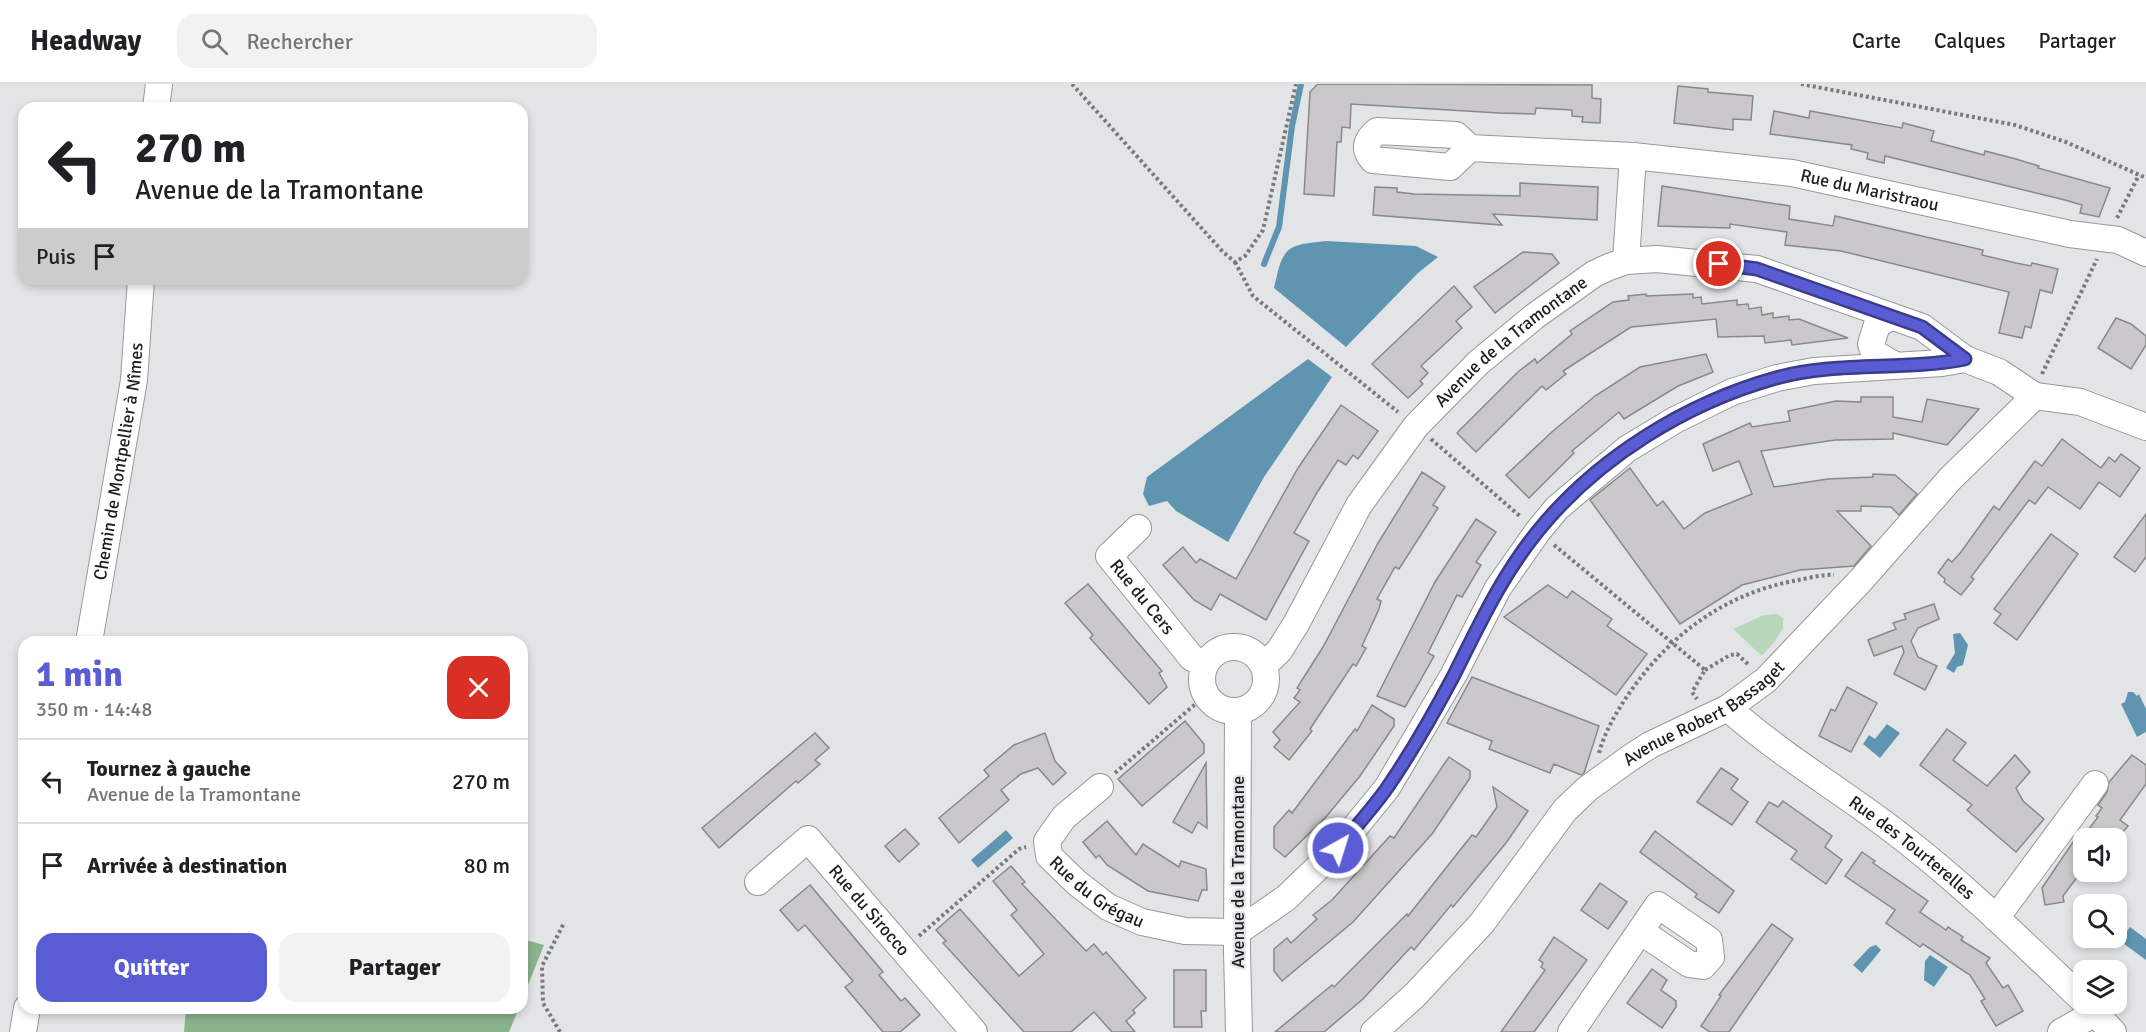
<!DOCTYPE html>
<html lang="fr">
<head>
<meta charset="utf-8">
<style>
  :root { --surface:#fff; --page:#f2f2f2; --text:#202124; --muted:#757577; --line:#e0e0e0; --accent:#5a5cd4 }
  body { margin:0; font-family:Signika,sans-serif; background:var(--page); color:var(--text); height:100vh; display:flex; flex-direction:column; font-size:22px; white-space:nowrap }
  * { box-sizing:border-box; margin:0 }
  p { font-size:20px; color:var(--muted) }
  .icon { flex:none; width:33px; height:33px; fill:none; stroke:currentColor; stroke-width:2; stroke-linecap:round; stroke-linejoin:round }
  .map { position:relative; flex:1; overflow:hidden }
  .sheet { position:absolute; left:18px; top:552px; width:510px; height:378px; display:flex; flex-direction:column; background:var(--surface); border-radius:18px; box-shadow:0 3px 9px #0003 }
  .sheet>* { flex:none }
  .hud { position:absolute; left:18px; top:18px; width:510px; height:183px; border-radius:18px; box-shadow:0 3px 9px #0003; background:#fff; color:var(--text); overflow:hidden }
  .buttons { position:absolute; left:2073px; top:744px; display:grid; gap:12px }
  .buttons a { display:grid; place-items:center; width:54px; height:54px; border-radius:12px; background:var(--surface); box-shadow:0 3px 9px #0003; font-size:30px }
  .pin { position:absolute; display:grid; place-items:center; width:51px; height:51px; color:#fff; margin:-26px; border:3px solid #fff; border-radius:50%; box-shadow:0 2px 6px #0007 }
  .me { position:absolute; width:66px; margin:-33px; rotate:39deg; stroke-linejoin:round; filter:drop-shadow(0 0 4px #0008) }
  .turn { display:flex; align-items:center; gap:21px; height:126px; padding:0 18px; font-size:27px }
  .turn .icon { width:78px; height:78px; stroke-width:2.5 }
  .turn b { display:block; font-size:42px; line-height:51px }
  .then { display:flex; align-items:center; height:57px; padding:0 18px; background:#0003; gap:12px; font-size:22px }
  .round { display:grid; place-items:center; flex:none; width:63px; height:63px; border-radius:18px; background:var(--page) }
  .overview { display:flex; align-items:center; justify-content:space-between; height:102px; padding:0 18px }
  h1 { font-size:36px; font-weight:700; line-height:45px; color:var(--accent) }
  .cta { display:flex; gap:12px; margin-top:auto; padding:12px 18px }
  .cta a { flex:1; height:69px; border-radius:18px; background:var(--accent); color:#fff; font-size:24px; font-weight:700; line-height:69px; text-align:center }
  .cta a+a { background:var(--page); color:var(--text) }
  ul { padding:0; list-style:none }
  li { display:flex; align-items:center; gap:18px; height:84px; padding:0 18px; border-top:2px solid var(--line) }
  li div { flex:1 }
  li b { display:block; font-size:22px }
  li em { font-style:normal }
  header { display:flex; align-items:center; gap:36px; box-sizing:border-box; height:84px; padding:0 30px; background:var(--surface); border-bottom:2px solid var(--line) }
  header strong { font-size:28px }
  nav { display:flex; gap:33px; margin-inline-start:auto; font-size:21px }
  .search { width:420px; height:54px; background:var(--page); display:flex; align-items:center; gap:15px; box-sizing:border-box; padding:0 21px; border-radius:18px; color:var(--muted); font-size:22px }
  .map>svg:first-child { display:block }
</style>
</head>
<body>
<header>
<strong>Headway</strong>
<div class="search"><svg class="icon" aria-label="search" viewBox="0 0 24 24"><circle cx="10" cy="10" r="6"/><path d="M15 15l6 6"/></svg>Rechercher</div>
<nav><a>Carte</a><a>Calques</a><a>Partager</a></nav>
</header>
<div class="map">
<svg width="2146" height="948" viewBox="0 0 2146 948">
  <rect width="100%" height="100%" fill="#e2e4e6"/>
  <polygon fill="#b9d8b9" points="1778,530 1783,534 1783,544 1775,557 1762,572 1733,545 1764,531"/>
  <g fill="#8bb38c">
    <polygon points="522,855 544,861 522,916"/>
    <polygon points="186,924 519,924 509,948 184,948"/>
  </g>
  <g fill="#6095b1">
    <path d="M 1326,157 L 1416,162 L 1438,173 L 1418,189 L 1346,263 L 1274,204 C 1283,164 1284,161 1326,157 Z"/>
    <polygon points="1308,275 1332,293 1264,393 1228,458 1176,427 1167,417 1149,422 1143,410 1147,393"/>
    <polygon points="1960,549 1968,561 1963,581 1957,583 1954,589 1946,584 1955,569 1953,550"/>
    <polygon points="2128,608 2133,608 2137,612 2139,610 2146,625 2146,648 2137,653 2121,620 2125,618"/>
    <polygon points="1887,640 1900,649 1880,674 1863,660 1869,651 1875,655"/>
    <polygon points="1006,746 1013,754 978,784 971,776"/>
    <polygon points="2130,843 2146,855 2146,876 2120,857"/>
    <polygon points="1876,861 1881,866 1862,889 1853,881 1870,863"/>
    <polygon points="1930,871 1948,883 1934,903 1924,896 1925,877"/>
  </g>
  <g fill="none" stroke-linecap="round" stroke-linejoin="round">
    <polyline stroke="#6095b1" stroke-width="6" points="1264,180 1279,143 1292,42 1301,0"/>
  </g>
  <g fill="#cac8ca" stroke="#8a8889" stroke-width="1.5">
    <polygon points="1318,0 1592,1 1592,14 1601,15 1600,39 1582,38 1583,33 1572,32 1572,26 1536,24 1535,30 1499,29 1351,20 1350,44 1342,43 1341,58 1337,58 1334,112 1304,110 1310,8"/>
    <polygon points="1678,2 1708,5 1708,8 1753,12 1751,36 1733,35 1733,46 1674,39"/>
    <polygon points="1774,27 1809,34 1810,27 1902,44 1903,39 1934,47 1931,57 1984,71 1985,67 2016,75 2039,82 2038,84 2110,104 2099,133 2080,129 2082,121 2065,116 1885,72 1884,79 1867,75 1868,69 1851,65 1852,61 1770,50"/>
    <polygon points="1520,99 1598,103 1597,136 1493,130 1502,141 1373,131 1375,103 1397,104 1397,108 1414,110 1520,112"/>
    <polygon points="1662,102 1790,122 1789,135 1833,142 1835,132 1983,166 1982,171 2016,179 2031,182 2032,179 2058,185 2052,209 2040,206 2031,244 2025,242 2022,254 1999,249 2009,208 1841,167 1785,161 1787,148 1730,140 1730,144 1658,142"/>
    <polygon points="1523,168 1552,170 1559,179 1495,229 1474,203"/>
    <polygon points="1454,202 1472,223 1456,237 1462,244 1421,282 1428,289 1420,297 1423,300 1408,314 1372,280"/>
    <polygon points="1646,210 1646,212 1693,210 1693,214 1701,213 1702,220 1737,216 1737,221 1748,220 1749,225 1761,223 1762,231 1773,229 1773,234 1789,232 1789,236 1799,235 1848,254 1792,261 1791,256 1765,259 1764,252 1718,253 1716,235 1631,243 1563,287 1566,290 1546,306 1542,302 1476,368 1457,349 1519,287 1535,275 1537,279 1572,250 1570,247 1613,218 1629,216 1628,212"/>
    <polygon points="2116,234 2131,240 2146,252 2146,261 2131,285 2098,264"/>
    <polygon points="1706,270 1713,288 1678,302 1624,335 1619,328 1572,367 1574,369 1529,414 1506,391 1553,347 1595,312 1640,283"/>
    <polygon points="1861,313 1893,313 1893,333 1922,338 1927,315 1979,325 1947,361 1893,349 1893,355 1835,356 1761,367 1774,403 1828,395 1873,393 1873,390 1895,391 1917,410 1899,431 1891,423 1861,422 1861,427 1837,427 1871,462 1854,482 1800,486 1742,501 1680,540 1590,416 1630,384 1657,422 1663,417 1684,445 1705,429 1752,410 1739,377 1713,387 1703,360 1750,339 1752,343 1790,337 1788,327 1836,317 1861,318"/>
    <polygon points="1341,321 1378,347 1358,375 1353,371 1346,381 1338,376 1318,407 1294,449 1309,457 1266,536 1220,510 1211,526 1194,516 1163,481 1183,463 1196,479 1200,475 1236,495 1298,384"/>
    <polygon points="2062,355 2101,384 2109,373 2115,378 2121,370 2140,384 2120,413 2099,398 2080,425 2048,403 2035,420 2029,416 1971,493 1974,495 1961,511 1944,498 1945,495 1938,489 1948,475 1952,478 1961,468 1994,422 1999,426 2035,377 2042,382"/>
    <polygon points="1422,388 1445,403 1433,421 1438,424 1399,485 1395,483 1377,515 1381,517 1379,525 1362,562 1366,564 1356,582 1353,580 1310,645 1312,647 1289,676 1274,663 1280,656 1273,648 1300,618 1294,614 1300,606 1297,604 1323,563 1378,459"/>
    <polygon points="2146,430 2146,473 2135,488 2114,473"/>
    <polygon points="1476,435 1496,448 1476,478 1481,481 1462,513 1457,511 1428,569 1434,572 1415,606 1405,623 1377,612 1435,498"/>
    <polygon points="2051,450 2078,470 2017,556 1994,539 2001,530 1994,525"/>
    <polygon points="1088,500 1162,587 1159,589 1167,603 1149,620 1090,554 1093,551 1065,519"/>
    <polygon points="1548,501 1567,514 1572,507 1612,535 1607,542 1647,570 1616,611 1504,533"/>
    <polygon points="1934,520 1939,535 1918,544 1911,557 1918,573 1937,582 1925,606 1894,590 1904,568 1902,562 1874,572 1868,556 1896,545 1893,539 1906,535 1904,530"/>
    <polygon points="1472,593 1599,642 1584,689 1581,691 1554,680 1550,689 1489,665 1492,657 1447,639"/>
    <polygon points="1847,603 1877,619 1851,668 1819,652 1831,625 1835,627"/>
    <polygon points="1372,621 1394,635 1394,642 1360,692 1325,734 1285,773 1274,764 1274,743 1289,726 1292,729 1355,645 1357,647"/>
    <polygon points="1185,637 1204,660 1204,669 1142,722 1118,695"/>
    <polygon points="1947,645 1966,659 1953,676 1987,702 2015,671 2030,688 2016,704 2023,717 2044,735 2016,768 1967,726 1972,721 1920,681"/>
    <polygon points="815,649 829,664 815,676 820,680 798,699 796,697 719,764 702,744"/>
    <polygon points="1045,649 1055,677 1066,689 1053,701 1038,684 1021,690 1001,706 1009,716 959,759 939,734 989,692 984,686 1014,661"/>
    <polygon points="2132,671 2146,681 2146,700 2120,736 2128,742 2118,754 2082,754 2098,733 2096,732 2102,724 2098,721 2107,708 2109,698"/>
    <polygon points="1449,673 1470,687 1470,694 1432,750 1353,838 1282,897 1274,887 1274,865 1287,854 1291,859 1317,835 1313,831 1332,816 1390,752 1394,754"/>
    <polygon points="1206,679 1207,744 1198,738 1192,749 1173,738"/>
    <polygon points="1721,684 1738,695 1731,705 1748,718 1732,741 1697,718"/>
    <polygon points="1493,703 1528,727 1506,759 1453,823 1451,821 1414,866 1411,863 1363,915 1324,948 1275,948 1332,901 1334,903 1407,830 1408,832 1472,751 1476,753 1497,723"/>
    <polygon points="1783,717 1832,752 1825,763 1842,776 1826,800 1791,775 1797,767 1756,738 1769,718 1778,723"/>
    <polygon points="1107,737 1136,771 1143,760 1179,783 1181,777 1206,785 1207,806 1202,806 1198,817 1148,807 1107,781 1099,771 1096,774 1083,758"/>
    <polygon points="905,745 919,760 899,778 885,762"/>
    <polygon points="1655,747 1734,807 1719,829 1695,813 1697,810 1640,768"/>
    <polygon points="2073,758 2084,766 2084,784 2063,812 2064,818 2045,821 2042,804"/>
    <polygon points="1862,768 1875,777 1873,779 1928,817 1920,828 1946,846 1948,843 1963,853 1961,856 1990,874 1986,879 2003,904 2008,901 2023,927 1996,942 1981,917 1985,915 1970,891 1923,860 1920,863 1886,839 1895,826 1845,792"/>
    <polygon points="1011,782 1025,798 1022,800 1086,867 1094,860 1103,871 1106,868 1146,914 1133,926 1135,929 1126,937 1135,948 1112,948 1094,928 1071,948 1024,948 943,859 946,857 936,846 960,825 1019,892 1044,870 1011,831 1017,826 993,797"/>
    <polygon points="1600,799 1627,818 1608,845 1581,826"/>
    <polygon points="810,801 883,888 879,891 901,917 905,914 920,931 900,948 883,948 845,903 853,897 805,841 798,847 780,826"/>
    <polygon points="1772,840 1793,855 1729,948 1710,948 1701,942 1721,912 1719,911"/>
    <polygon points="1554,853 1587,876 1534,948 1501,948 1545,886 1541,883 1543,879 1539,876"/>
    <polygon points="1652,885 1667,896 1661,906 1676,917 1676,923 1662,944 1627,919"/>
    <polygon points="1174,886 1206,886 1206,927 1201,927 1202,943 1174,943"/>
  </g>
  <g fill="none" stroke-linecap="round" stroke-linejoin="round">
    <defs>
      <g id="minor">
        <polyline points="156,24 159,0"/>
        <path id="s1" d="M 1470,64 L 1450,83 L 1373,76 C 1363,65 1366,56 1377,47 L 1456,51 L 1470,64 L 1633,72 L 1792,89 L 2070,150 L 2118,156 L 2146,169"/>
        <polyline points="1626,177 1633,72"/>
        <polyline points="1890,233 1877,241 1871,260 1874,269 1893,280"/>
        <path id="s2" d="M 1138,444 L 1109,472 L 1192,574 L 1205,580"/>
        <path id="s3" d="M 89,558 L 134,296 L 141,195"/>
        <circle cx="1234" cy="595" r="32"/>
        <path id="s4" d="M 1264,581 L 1279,567 L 1296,540 L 1359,421 L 1416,342 L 1478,279 L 1535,232 L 1594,190 L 1609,183 L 1626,177 L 1657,175 L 1757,185 L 1922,243 L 1965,275"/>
        <path id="s5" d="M 1728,624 C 1777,668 1834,702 1886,741 C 1957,794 2020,856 2084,917"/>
        <polyline points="1238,627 1237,868 1239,948"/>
        <path id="s6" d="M 1100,703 L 1064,733 L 1047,757 L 1049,772 L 1077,799 L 1108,823 L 1142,838 L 1185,847 L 1237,848 L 1286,814 L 1338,764 L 1387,704 L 1454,590 L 1498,504 L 1538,447 L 1557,424 L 1627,365 L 1675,336 L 1732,308 L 1777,294 L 1814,287 L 1942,279 L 1965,275 L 1999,288 L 2035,312 L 2080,318 L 2146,343"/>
        <path id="s7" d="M 758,798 L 808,755 L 974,948"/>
        <polyline points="1996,834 2095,700"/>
        <polyline points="2086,920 2113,948"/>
        <polyline points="23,948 27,924"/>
        <path id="s8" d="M 1374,948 L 1415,911 L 1482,839 L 1565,726 L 1587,705 L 1630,674 L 1650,661 L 1728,624 L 1766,596 L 1861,496 L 1951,394 L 2035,312"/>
        <polyline points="1571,948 1658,821 1709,856 1711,873 1703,882 1689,880 1640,847"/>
        <polyline points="2061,948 2095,929"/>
      </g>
    </defs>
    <use href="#minor" stroke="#969899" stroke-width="28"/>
    <g stroke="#787a7b" stroke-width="4" stroke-dasharray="3 3" stroke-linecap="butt">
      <polyline points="1072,0 1223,168 1235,178 1245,172 1263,146 1296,0"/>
      <polyline points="1801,0 2015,41 2066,58 2146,94"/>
      <polyline points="2117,134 2139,91"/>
      <polyline points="1235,178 1253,212 1398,328"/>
      <polyline points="2042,290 2097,175"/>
      <polyline points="1431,355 1521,433"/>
      <polyline points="1554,461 1705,586 1692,608 1697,615"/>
      <polyline points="1705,586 1730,571 1737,570 1750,582"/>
      <path d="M 1599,669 C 1605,647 1617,627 1630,608 C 1670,551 1723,511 1793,497 C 1806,495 1821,490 1834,491"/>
      <polyline points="1115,689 1206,611"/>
      <polyline points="919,852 1019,765 1026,763"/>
      <polyline points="560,948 543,919 542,882 564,839"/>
    </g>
    <use href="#minor" stroke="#fff" stroke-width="26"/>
  </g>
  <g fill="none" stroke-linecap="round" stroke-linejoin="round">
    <defs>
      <path id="route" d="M 1338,764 C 1354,745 1372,725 1387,704 C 1411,669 1434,629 1454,591 C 1479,541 1502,491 1538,447 C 1597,374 1686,319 1776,294 C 1838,277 1902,287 1965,275 L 1922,243 L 1757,185 L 1719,180"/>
    </defs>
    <use href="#route" stroke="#3a3c8a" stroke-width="15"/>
    <use href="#route" stroke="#5a5cd4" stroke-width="10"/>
  </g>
  <g text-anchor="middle" stroke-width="4.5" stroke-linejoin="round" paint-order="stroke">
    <g font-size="18" fill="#1e1f20" stroke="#e2e4e6">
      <text dy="6" stroke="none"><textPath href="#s1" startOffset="640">Rue du Maristraou</textPath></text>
      <text dy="6" stroke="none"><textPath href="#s4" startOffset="412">Avenue de la Tramontane</textPath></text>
      <text dy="6" stroke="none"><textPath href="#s3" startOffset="183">Chemin de Montpellier à Nîmes</textPath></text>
      <text dy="6" stroke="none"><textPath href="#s2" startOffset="93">Rue du Cers</textPath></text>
      <text dy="6" stroke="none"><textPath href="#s8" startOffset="464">Avenue Robert Bassaget</textPath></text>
      <text dy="6" stroke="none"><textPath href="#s5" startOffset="231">Rue des Tourterelles</textPath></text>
      <text transform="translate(1238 788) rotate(-90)" y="6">Avenue de la Tramontane</text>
      <text dy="6" stroke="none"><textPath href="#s6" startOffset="152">Rue du Grégau</textPath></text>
      <text dy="6" stroke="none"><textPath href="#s7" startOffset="160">Rue du Sirocco</textPath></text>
    </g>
  </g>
</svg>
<div class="buttons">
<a><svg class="icon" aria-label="sound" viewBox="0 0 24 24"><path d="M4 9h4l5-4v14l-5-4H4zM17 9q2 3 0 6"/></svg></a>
<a><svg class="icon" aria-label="search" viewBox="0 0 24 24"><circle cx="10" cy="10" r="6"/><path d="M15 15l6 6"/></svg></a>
<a><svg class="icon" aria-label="layers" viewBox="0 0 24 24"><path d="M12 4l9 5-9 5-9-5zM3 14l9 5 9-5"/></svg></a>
</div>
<div class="pin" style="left:1719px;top:180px;background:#d93025"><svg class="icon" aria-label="arrive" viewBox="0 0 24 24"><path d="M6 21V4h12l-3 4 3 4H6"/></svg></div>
<svg class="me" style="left:1338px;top:764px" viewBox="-20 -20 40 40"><circle r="17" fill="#5a5cd4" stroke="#fff" stroke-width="3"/><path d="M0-11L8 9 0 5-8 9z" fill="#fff"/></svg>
<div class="hud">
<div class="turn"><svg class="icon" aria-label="left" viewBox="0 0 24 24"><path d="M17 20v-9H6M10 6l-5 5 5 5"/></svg><div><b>270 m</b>Avenue de la Tramontane</div></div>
<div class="then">Puis<svg class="icon" aria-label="arrive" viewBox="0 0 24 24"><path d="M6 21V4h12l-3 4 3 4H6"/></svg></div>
</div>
<section class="sheet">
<div class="overview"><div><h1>1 min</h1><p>350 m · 14:48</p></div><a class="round" style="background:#d93025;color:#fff"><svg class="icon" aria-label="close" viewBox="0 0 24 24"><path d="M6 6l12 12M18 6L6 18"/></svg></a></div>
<ul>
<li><svg class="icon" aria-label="left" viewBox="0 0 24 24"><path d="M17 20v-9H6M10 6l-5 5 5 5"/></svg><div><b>Tournez à gauche</b><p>Avenue de la Tramontane</p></div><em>270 m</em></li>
<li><svg class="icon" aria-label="arrive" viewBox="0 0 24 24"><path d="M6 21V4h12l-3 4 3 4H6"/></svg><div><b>Arrivée à destination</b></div><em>80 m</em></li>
</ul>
<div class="cta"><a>Quitter</a><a>Partager</a></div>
</section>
</div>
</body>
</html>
